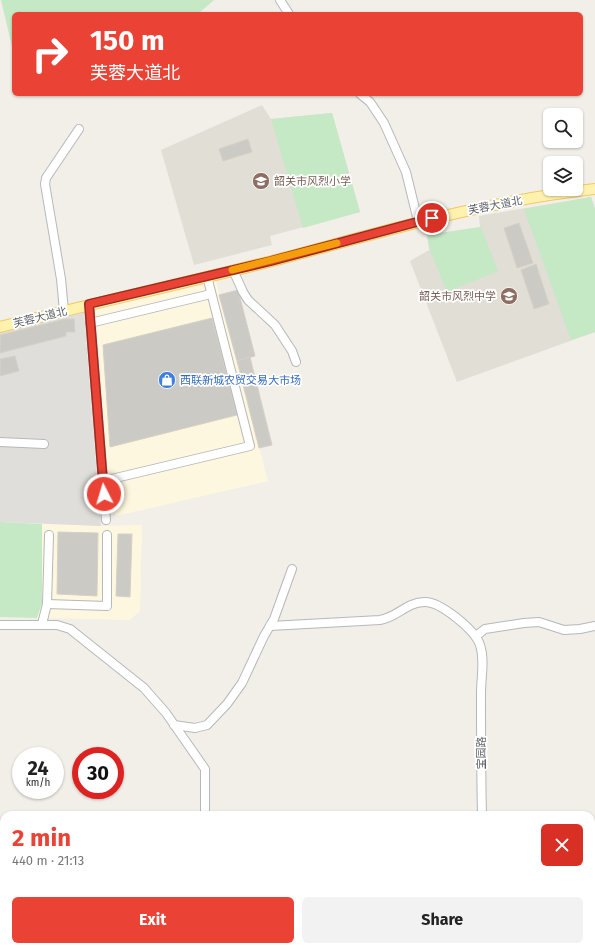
<!DOCTYPE html>
<html lang="en">
<head>
<meta charset="utf-8">
<style>
  :root { --surface:#fff; --page:#f2f2f2; --text:#222; --muted:#767676; --accent:#ea4335 }
  body { margin:0; font-family:"Fira Sans","Noto Sans SC",sans-serif; background:var(--page); color:var(--text); height:100vh; display:flex; flex-direction:column; font-size:15px; white-space:nowrap }
  * { box-sizing:border-box; margin:0 }
  p { font-size:13px; color:var(--muted) }
  .icon { flex:none; width:22px; height:22px; fill:none; stroke:currentColor; stroke-width:2; stroke-linecap:round; stroke-linejoin:round }
  .map { position:relative; flex:1; overflow:hidden }
  .side { position:absolute; left:0px; top:811px; width:595px; height:140px; display:flex; flex-direction:column; background:var(--surface); border-radius:12px 12px 0 0; box-shadow:0 1px 3px #0004 }
  .side>* { flex:none }
  .banner { position:absolute; left:12px; top:12px; width:571px; height:84px; border-radius:6px; box-shadow:0 1px 3px #0004; background:#ea4335; color:#fff; overflow:hidden }
  .buttons { position:absolute; left:543px; top:108px; display:grid; gap:8px }
  .buttons a { display:grid; place-items:center; width:40px; height:40px; border-radius:6px; background:var(--surface); box-shadow:0 1px 3px #0004; font-size:20px }
  .speed { position:absolute; left:12px; top:747px; display:flex; gap:8px; font-size:20px; font-weight:700; text-align:center }
  .speed>* { display:grid; place-content:center; width:52px; height:52px; border-radius:50%; background:var(--surface); box-shadow:0 1px 3px #0004; line-height:1 }
  .speed small { font-size:10px; font-weight:400 }
  .speed .limit { border:6px solid #d22; background:#fff; color:#111 }
  .pin { position:absolute; display:grid; place-items:center; width:34px; height:34px; color:#fff; margin:-17px; border:2px solid #fff; border-radius:50%; box-shadow:0 1px 4px #0007 }
  .me { position:absolute; width:44px; margin:-22px; rotate:355deg; stroke-linejoin:round; filter:drop-shadow(0 0 3px #0008) }
  .turn { display:flex; align-items:center; gap:14px; height:84px; padding:0 12px; font-size:18px }
  .turn .icon { width:52px; height:52px; stroke-width:2.5 }
  .turn b { display:block; font-size:28px; line-height:34px }
  .round { display:grid; place-items:center; flex:none; width:42px; height:42px; border-radius:6px; background:var(--page) }
  .overview { display:flex; align-items:center; justify-content:space-between; height:68px; padding:0 12px }
  h1 { font-size:24px; font-weight:700; line-height:30px; color:var(--accent) }
  .cta { display:flex; gap:8px; margin-top:auto; padding:8px 12px }
  .cta a { flex:1; height:46px; border-radius:6px; background:var(--accent); color:#fff; font-size:16px; font-weight:700; line-height:46px; text-align:center }
  .cta a+a { background:var(--page); color:var(--text) }
  .map>svg:first-child { display:block }
</style>
</head>
<body>
<div class="map">
<svg width="595" height="951" viewBox="0 0 595 951">
  <rect width="100%" height="100%" fill="#f1efe8"/>
  <g fill="#fef7e0">
    <polygon points="216,281 268,481 116,516 110,503 96,310"/>
    <polygon points="0,522 101,526 142,525 140,611 130,620 0,617"/>
  </g>
  <polygon fill="#e0deda" points="84,311 101,526 0,522 0,332"/>
  <g fill="#e1ded6">
    <polygon points="262,105 271,119 332,113 360,212 270,236 272,245 194,265 161,150"/>
    <polygon points="591,197 595,209 595,332 457,382 410,261 429,250 427,235 480,227 479,216"/>
  </g>
  <g fill="#c5e8c5">
    <polygon points="1,0 214,0 198,14 14,14 14,55"/>
    <polygon points="332,113 360,212 303,228 271,119"/>
    <polygon points="591,197 595,209 595,332 571,340 524,209"/>
    <polygon points="481,227 498,271 447,292 430,250 427,235"/>
    <polygon points="0,522 42,524 42,603 37,618 0,617"/>
  </g>
  <g fill="#cccac5" stroke="#d6d1c6">
    <polygon points="248,139 252,152 223,161 219,149"/>
    <polygon points="519,223 533,263 517,268 504,228"/>
    <polygon points="536,264 549,304 534,309 521,270"/>
    <polygon points="238,290 255,356 237,361 219,295"/>
    <polygon points="212,318 237,415 110,447 103,345"/>
    <polygon points="65,319 74,319 75,332 66,332 66,336 0,353 0,335"/>
    <polygon points="15,356 19,371 0,376 0,359"/>
    <polygon points="250,357 272,445 259,448 237,361"/>
    <polygon points="58,532 98,533 97,596 57,594"/>
    <polygon points="118,534 132,534 130,597 116,596"/>
    <rect x="265" y="947" width="10" height="4"/>
    <rect x="338" y="947" width="12" height="4"/>
  </g>
  <g fill="none" stroke-linecap="round" stroke-linejoin="round">
    <defs>
      <g id="minor">
        <polyline points="280,0 289,14"/>
        <polyline points="360,94 370,102 384,123 406,172 418,221"/>
        <polyline points="233,270 243,292 248,300 275,325 292,351 296,362"/>
        <polyline points="89,304 106,520"/>
        <polyline points="64,311 61,279 45,184 46,178 79,129"/>
        <polyline points="90,323 211,294"/>
        <polyline points="0,442 44,444"/>
        <polyline points="103,481 250,446 207,276"/>
        <polyline points="47,604 107,606 107,535"/>
        <polyline points="42,624 47,604 49,535"/>
        <polyline points="0,625 57,625 70,629 144,688 166,713 205,769 205,815"/>
        <path d="M 270,626 L 380,620 C 398,617 405,603 424,602 C 440,601 475,630 480,645 C 485,660 481,678 481,693 C 481,734 481,774 482,815"/>
        <polyline points="476,636 485,629 524,623 539,622 564,630 580,629 595,626"/>
        <polyline points="174,725 195,728 207,725 227,704 242,683 264,636 274,619 292,569"/>
        <polyline points="591,902 595,901"/>
        <polyline points="483,947 483,951"/>
        <polyline points="526,947 526,951"/>
        <polyline points="128,951 128,947"/>
        <polyline points="142,951 143,947"/>
        <polyline points="572,951 595,950"/>
      </g>
      <path id="major" d="M 0,327 C 90,304 181,284 272,261 C 379,233 484,201 595,189"/>
    </defs>
    <use href="#minor" stroke="#b5b8bc" stroke-width="10"/>
    <use href="#major" stroke="#f2c960" stroke-width="12"/>
    <use href="#minor" stroke="#fff" stroke-width="8"/>
    <use href="#major" stroke="#fff2af" stroke-width="10"/>
  </g>
  <g fill="none" stroke-linecap="round" stroke-linejoin="round">
    <defs>
      <polyline id="route" points="104,494 89,304 271,261 432,218"/>
    </defs>
    <use href="#route" stroke="#982c22" stroke-width="10"/>
    <use href="#route" stroke="#ea4335" stroke-width="7"/>
    <polyline stroke="#f59e0b" stroke-width="7" points="232,270 337,243"/>
  </g>
  <defs>
    <symbol id="school-disc" viewBox="-11 -11 22 22"><circle r="9.5" fill="#8d6e63" stroke="#fff"/><path d="M0-5L7-2L0 1L-7-2ZM-4 1L0 2.5L4 1V4Q0 6-4 4Z" fill="#fff"/></symbol>
    <symbol id="shop-disc" viewBox="-11 -11 22 22"><circle r="9.5" fill="#3f7fe0" stroke="#fff"/><path d="M-5-2.5h2.3a2.7 3.5 0 0 1 5.4 0H5L5.5 6h-11ZM-1.5-2.5h3a1.5 2.3 0 0 0-3 0Z" fill="#fff"/></symbol>
  </defs>
  <g fill-rule="evenodd">
    <use href="#school-disc" x="251" y="171" width="20" height="20"/>
    <use href="#school-disc" x="499" y="286" width="20" height="20"/>
    <use href="#shop-disc" x="157" y="370" width="20" height="20"/>
  </g>
  <g text-anchor="middle" stroke-width="3.5" stroke-linejoin="round" paint-order="stroke">
    <g font-size="11" fill="#785e54" stroke="#fff" text-anchor="start">
      <text x="274" y="185">韶关市风烈小学</text>
      <text x="496" y="300" text-anchor="end">韶关市风烈中学</text>
    </g>
    <g font-size="11" fill="#5f6368" stroke="#fff">
      <text transform="translate(495 205) rotate(-11)" y="4">芙蓉大道北</text>
      <text transform="translate(40 317) rotate(-14)" y="4">芙蓉大道北</text>
      <text transform="translate(481 753) rotate(-90)" y="4">宝园路</text>
    </g>
    <g font-size="11" fill="#366cbe" stroke="#fff" text-anchor="start">
      <text x="180" y="384">西联新城农贸交易大市场</text>
    </g>
  </g>
</svg>
<div class="buttons">
<a><svg class="icon" aria-label="search" viewBox="0 0 24 24"><circle cx="10" cy="10" r="6"/><path d="M15 15l6 6"/></svg></a>
<a><svg class="icon" aria-label="layers" viewBox="0 0 24 24"><path d="M12 4l9 5-9 5-9-5zM3 14l9 5 9-5"/></svg></a>
</div>
<div class="speed"><div>24<small>km/h</small></div><div class="limit">30</div></div>
<div class="pin" style="left:432px;top:218px;background:#d93025"><svg class="icon" aria-label="arrive" viewBox="0 0 24 24"><path d="M6 21V4h12l-3 4 3 4H6"/></svg></div>
<svg class="me" style="left:104px;top:494px" viewBox="-20 -20 40 40"><circle r="17" fill="#ea4335" stroke="#fff" stroke-width="3"/><path d="M0-11L8 9 0 5-8 9z" fill="#fff"/></svg>
<div class="banner">
<div class="turn"><svg class="icon" aria-label="right" viewBox="0 0 24 24"><path d="M7 20v-9h11M14 6l5 5-5 5"/></svg><div><b>150 m</b>芙蓉大道北</div></div>
</div>
<section class="side">
<div class="overview"><div><h1>2 min</h1><p>440 m · 21:13</p></div><a class="round" style="background:#d93025;color:#fff"><svg class="icon" aria-label="close" viewBox="0 0 24 24"><path d="M6 6l12 12M18 6L6 18"/></svg></a></div>
<div class="cta"><a>Exit</a><a>Share</a></div>
</section>
</div>
</body>
</html>
